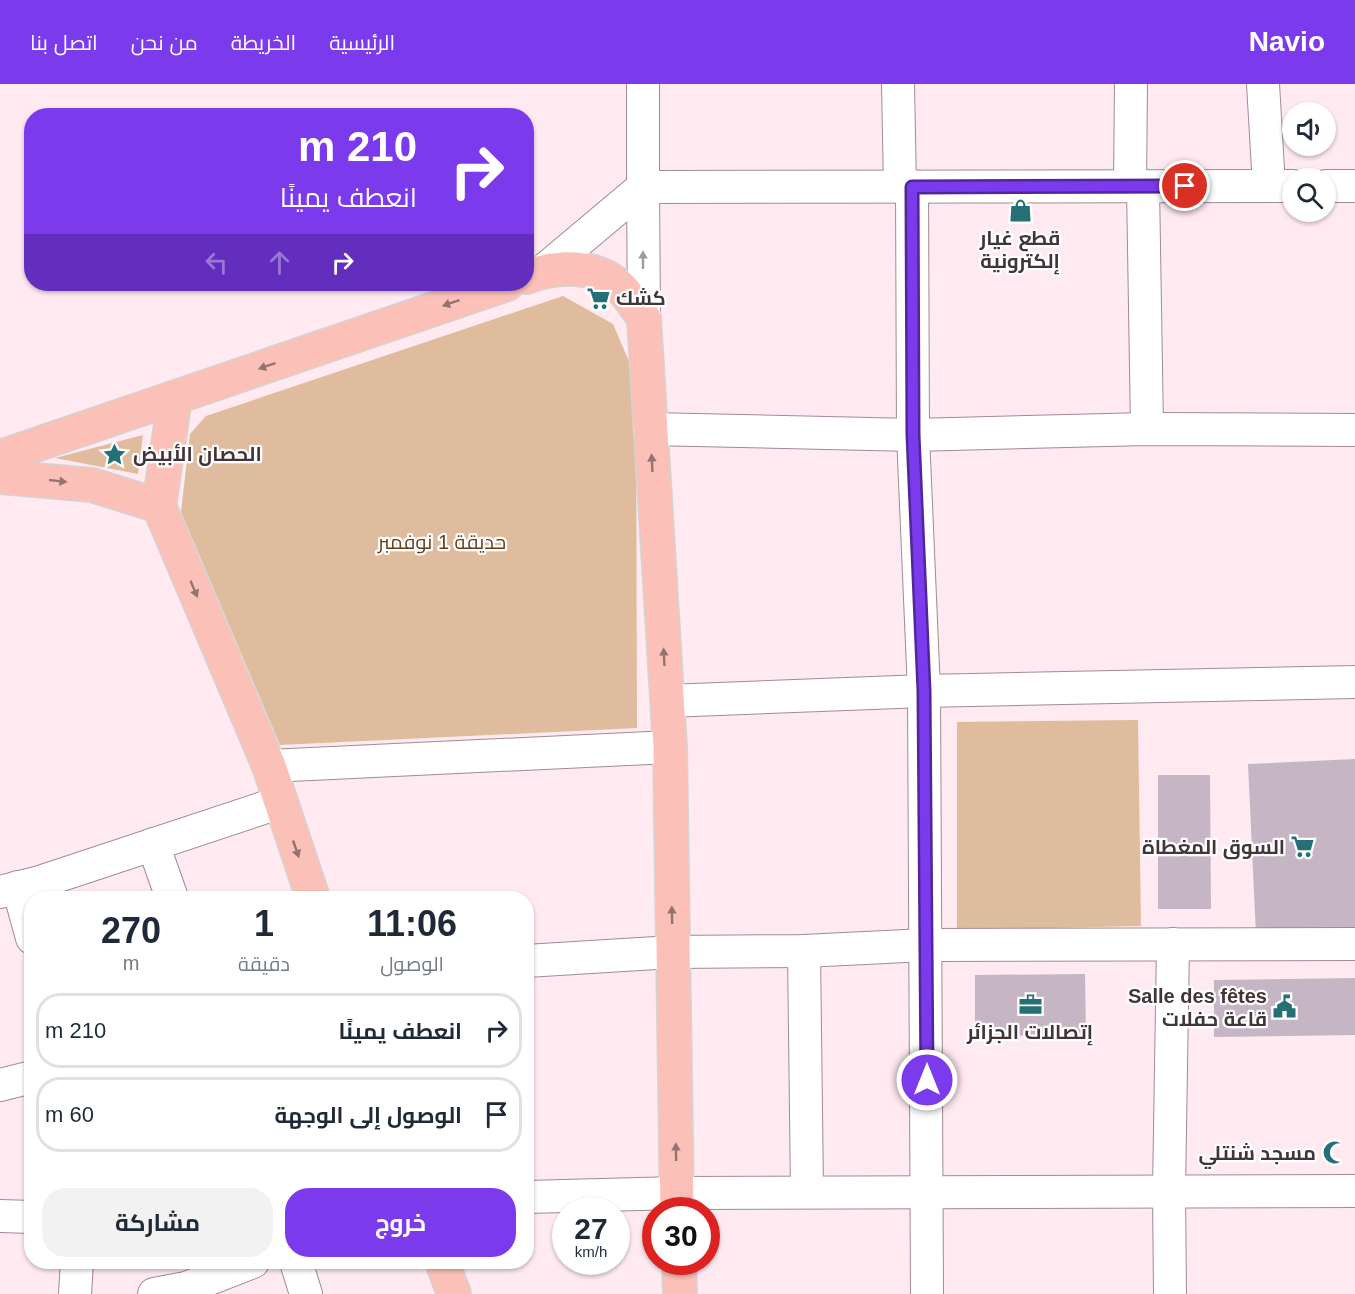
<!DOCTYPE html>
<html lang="ar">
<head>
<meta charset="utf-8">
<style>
  :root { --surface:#fff; --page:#f2f2f3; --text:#1f2937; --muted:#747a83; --line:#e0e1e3; --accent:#7c3aed }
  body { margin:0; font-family:Helvetica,Cairo,sans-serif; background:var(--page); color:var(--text); direction:rtl; height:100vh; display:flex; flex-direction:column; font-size:22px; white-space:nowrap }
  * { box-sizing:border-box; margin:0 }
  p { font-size:20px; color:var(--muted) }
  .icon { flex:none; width:33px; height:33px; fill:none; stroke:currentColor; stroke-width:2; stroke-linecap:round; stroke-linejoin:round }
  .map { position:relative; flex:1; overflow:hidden; direction:ltr }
  .drawer { position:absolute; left:24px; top:807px; width:510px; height:378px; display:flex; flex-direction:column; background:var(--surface); border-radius:24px; box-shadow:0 2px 4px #0004; direction:rtl }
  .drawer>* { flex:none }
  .hud { position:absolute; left:24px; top:24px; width:510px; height:183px; border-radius:24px; box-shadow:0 2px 4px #0004; direction:rtl; background:#7c3aed; color:#fff; overflow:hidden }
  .fabs { position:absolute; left:1282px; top:18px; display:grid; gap:12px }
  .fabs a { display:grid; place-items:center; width:54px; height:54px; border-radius:50%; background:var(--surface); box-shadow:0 2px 4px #0004; font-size:30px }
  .speed { position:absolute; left:552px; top:1113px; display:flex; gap:12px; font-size:30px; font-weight:700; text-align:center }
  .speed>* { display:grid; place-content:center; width:78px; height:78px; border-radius:50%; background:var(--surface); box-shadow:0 2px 4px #0004; line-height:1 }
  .speed small { font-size:15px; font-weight:400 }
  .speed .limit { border:9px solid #d22; background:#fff; color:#111 }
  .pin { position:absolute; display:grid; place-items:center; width:51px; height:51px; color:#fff; margin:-26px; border:3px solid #fff; border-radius:50%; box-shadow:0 2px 6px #0007 }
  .me { position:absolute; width:66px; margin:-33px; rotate:0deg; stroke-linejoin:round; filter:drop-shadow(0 0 4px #0008) }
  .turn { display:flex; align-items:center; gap:21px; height:126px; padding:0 18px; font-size:27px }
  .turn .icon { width:78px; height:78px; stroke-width:2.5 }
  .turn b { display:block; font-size:42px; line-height:51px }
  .lanes { display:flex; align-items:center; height:57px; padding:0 18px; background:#0003; justify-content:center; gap:30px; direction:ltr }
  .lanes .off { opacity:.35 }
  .eta { display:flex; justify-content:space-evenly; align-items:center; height:102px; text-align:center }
  .eta b { font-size:36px; font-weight:700; line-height:42px }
  .button { display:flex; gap:12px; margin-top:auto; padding:12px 18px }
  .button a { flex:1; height:69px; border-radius:24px; background:var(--accent); color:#fff; font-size:24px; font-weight:700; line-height:69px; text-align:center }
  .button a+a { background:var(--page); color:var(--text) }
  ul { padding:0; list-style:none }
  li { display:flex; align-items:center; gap:18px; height:75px; margin:0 12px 9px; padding:0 6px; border:3px solid var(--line); border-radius:24px }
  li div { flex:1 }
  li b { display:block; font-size:22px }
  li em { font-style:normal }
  header { display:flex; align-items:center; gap:36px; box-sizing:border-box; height:84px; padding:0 30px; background:var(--accent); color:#fff }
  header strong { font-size:28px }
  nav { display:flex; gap:33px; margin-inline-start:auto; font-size:21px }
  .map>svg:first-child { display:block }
</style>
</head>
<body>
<header>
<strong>Navio</strong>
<nav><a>الرئيسية</a><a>الخريطة</a><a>من نحن</a><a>اتصل بنا</a></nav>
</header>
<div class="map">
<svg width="1355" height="1210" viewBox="0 0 1355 1210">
  <rect width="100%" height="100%" fill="#feeaf0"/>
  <g fill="#e0bc9f">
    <polygon points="563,212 613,240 636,294 637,644 280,661 181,428 190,350 206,332"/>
    <polygon points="143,351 138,390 55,374"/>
    <polygon points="1138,636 1141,842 957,846 957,638"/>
  </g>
  <g fill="#c6b5c5">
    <polygon points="1355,675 1355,846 1256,851 1248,680"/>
    <polygon points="1158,691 1210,691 1211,825 1158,825"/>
    <polygon points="1085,890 1086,951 975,952 975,891"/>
    <polygon points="1355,894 1355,951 1214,953 1214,896"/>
  </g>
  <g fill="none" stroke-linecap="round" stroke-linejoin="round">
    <defs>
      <g id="minor">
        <polyline points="643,0 643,103 1293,102"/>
        <polyline points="898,0 900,103"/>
        <polyline points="1263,0 1269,102"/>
        <polyline points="1130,102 1131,0"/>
        <polyline points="1143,102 1147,345"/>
        <polyline points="1326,102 1355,102"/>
        <polyline points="912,103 913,351 924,607 927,1210"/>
        <polyline points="543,187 643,103 644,234"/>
        <polyline points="650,345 913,351 1147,345 1355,346"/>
        <polyline points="667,617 924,607 1355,598"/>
        <polyline points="269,682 670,663"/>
        <polyline points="153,760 172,814"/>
        <polyline points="18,803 32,854"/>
        <polyline points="0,808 40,798 281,718"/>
        <polyline points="804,867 807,1108"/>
        <polyline points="526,877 672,868 804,867 926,861 1355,860"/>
        <polyline points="0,1001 32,993"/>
        <polyline points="526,1113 677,1109 1355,1107"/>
        <polyline points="0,1132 32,1133"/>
        <polyline points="296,1178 306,1210"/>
        <polyline points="75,1210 77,1178"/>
        <polyline points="154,1210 186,1204 253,1178"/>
        <polyline points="1170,1210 1169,1107 1173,860"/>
      </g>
      <g id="major">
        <path d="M 526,193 C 556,182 596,179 621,204 C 629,212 636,224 644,234 L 670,663 L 677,1126"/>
        <polyline points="0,373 507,200"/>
        <polyline points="0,393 92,401 159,422 269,682 313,814"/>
        <polyline points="159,422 175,314"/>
        <polyline points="442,1178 454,1210"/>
        <polyline points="679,1178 680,1210"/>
      </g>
    </defs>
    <use href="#minor" stroke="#a18b92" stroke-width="34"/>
    <use href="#major" stroke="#d5d3d3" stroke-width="36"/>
    <use href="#minor" stroke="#fff" stroke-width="32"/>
    <use href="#major" stroke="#fbc0b7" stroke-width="33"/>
  </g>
  <defs><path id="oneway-solid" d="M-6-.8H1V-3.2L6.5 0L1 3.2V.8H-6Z" transform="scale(1.5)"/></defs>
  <use fill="#a09a9c" href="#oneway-solid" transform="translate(643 176) rotate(-90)"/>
  <g fill="#947472">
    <use href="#oneway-solid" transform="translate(451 219) rotate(161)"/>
    <use href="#oneway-solid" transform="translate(267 282) rotate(161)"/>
    <use href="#oneway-solid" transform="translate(652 379) rotate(-93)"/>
    <use href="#oneway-solid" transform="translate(58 397) rotate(6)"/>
    <use href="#oneway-solid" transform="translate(194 505) rotate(67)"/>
    <use href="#oneway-solid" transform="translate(664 573) rotate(-93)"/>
    <use href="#oneway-solid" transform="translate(296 765) rotate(71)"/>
    <use href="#oneway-solid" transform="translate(672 831) rotate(-91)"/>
    <use href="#oneway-solid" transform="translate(676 1068) rotate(-91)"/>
  </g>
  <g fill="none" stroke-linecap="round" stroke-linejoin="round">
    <defs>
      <polyline id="route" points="927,996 924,607 913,351 912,103 1185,102"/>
    </defs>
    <use href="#route" stroke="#51269a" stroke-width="15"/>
    <use href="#route" stroke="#7c3aed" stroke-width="10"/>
  </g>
  <defs>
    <symbol id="shop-bare" viewBox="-9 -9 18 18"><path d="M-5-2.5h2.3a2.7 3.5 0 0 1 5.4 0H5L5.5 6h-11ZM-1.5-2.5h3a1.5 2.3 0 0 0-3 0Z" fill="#257076" stroke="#fff" stroke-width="2.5" paint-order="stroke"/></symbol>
    <symbol id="supermarket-bare" viewBox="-9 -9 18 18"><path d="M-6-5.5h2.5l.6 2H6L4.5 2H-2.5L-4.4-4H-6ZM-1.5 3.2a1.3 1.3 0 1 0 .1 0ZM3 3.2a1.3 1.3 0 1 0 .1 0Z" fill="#257076" stroke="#fff" stroke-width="2.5" paint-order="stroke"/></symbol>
    <symbol id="sight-bare" viewBox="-9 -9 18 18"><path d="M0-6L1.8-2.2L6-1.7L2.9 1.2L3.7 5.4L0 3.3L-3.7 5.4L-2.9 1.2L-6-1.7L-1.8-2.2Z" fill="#257076" stroke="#fff" stroke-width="2.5" paint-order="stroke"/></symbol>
    <symbol id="office-bare" viewBox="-9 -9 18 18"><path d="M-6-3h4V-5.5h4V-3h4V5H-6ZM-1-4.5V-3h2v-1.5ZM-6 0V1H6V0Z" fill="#257076" stroke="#fff" stroke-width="2.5" paint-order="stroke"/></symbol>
    <symbol id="civic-bare" viewBox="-9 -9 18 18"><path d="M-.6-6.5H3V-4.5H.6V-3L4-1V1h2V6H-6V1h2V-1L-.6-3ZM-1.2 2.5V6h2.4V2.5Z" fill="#257076" stroke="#fff" stroke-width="2.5" paint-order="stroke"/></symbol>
    <symbol id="mosque-bare" viewBox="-9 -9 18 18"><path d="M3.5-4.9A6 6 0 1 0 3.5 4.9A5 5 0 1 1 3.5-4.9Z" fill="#257076" stroke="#fff" stroke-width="2.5" paint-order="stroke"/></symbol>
  </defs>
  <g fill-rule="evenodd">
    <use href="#shop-bare" x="1004" y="110" width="33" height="33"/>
    <use href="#supermarket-bare" x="582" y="198" width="33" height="33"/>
    <use href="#sight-bare" x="98" y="354" width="33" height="33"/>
    <use href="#supermarket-bare" x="1286" y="746" width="33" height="33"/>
    <use href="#office-bare" x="1014" y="904" width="33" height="33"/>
    <use href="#civic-bare" x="1268" y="906" width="33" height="33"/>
    <use href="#mosque-bare" x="1318" y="1052" width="33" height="33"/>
  </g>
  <g text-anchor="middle" stroke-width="4.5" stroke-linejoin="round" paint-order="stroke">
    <g font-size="20" font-weight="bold" fill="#403639" stroke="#fff" text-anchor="end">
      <text x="1020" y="161" text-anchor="middle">قطع غيار<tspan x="1020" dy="23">إلكترونية</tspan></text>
      <text x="616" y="221" text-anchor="start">كشك</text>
      <text x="133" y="377" text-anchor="start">الحصان الأبيض</text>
      <text x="1285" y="770">السوق المغطاة</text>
      <text x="1267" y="919">Salle des fêtes<tspan x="1267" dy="23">قاعة حفلات</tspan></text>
      <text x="1030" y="955" text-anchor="middle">إتصالات الجزائر</text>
      <text x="1316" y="1076">مسجد شنتلي</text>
    </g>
    <g font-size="20" fill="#653f1b" stroke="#fff">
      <text x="442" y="465">حديقة 1 نوفمبر</text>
    </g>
  </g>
</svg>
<div class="fabs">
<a><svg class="icon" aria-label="sound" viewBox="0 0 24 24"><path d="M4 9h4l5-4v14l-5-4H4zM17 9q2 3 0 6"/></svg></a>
<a><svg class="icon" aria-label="search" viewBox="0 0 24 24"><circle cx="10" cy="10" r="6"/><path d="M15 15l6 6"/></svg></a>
</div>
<div class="speed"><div>27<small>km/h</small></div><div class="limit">30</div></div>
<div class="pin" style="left:1185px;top:102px;background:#d93025"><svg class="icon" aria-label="arrive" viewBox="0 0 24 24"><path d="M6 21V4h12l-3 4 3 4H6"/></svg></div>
<svg class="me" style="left:927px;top:996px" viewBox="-20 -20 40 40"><circle r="17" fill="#7c3aed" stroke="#fff" stroke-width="3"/><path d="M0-11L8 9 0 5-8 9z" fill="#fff"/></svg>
<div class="hud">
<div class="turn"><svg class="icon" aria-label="right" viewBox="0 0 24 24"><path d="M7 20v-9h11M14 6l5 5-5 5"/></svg><div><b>210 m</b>انعطف يمينًا</div></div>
<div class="lanes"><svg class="icon off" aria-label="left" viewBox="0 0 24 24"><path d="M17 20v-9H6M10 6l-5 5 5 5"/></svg><svg class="icon off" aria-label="ahead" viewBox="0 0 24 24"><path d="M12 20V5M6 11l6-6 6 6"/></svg><svg class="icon" aria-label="right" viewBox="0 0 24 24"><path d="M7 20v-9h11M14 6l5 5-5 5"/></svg></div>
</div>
<section class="drawer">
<div class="eta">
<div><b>11:06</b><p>الوصول</p></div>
<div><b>1</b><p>دقيقة</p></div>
<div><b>270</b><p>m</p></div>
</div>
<ul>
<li><svg class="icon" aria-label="right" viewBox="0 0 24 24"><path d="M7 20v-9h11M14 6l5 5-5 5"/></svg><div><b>انعطف يمينًا</b></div><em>210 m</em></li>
<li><svg class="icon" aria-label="arrive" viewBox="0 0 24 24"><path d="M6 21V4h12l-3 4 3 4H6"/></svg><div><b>الوصول إلى الوجهة</b></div><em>60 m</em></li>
</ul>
<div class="button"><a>خروج</a><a>مشاركة</a></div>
</section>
</div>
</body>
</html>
